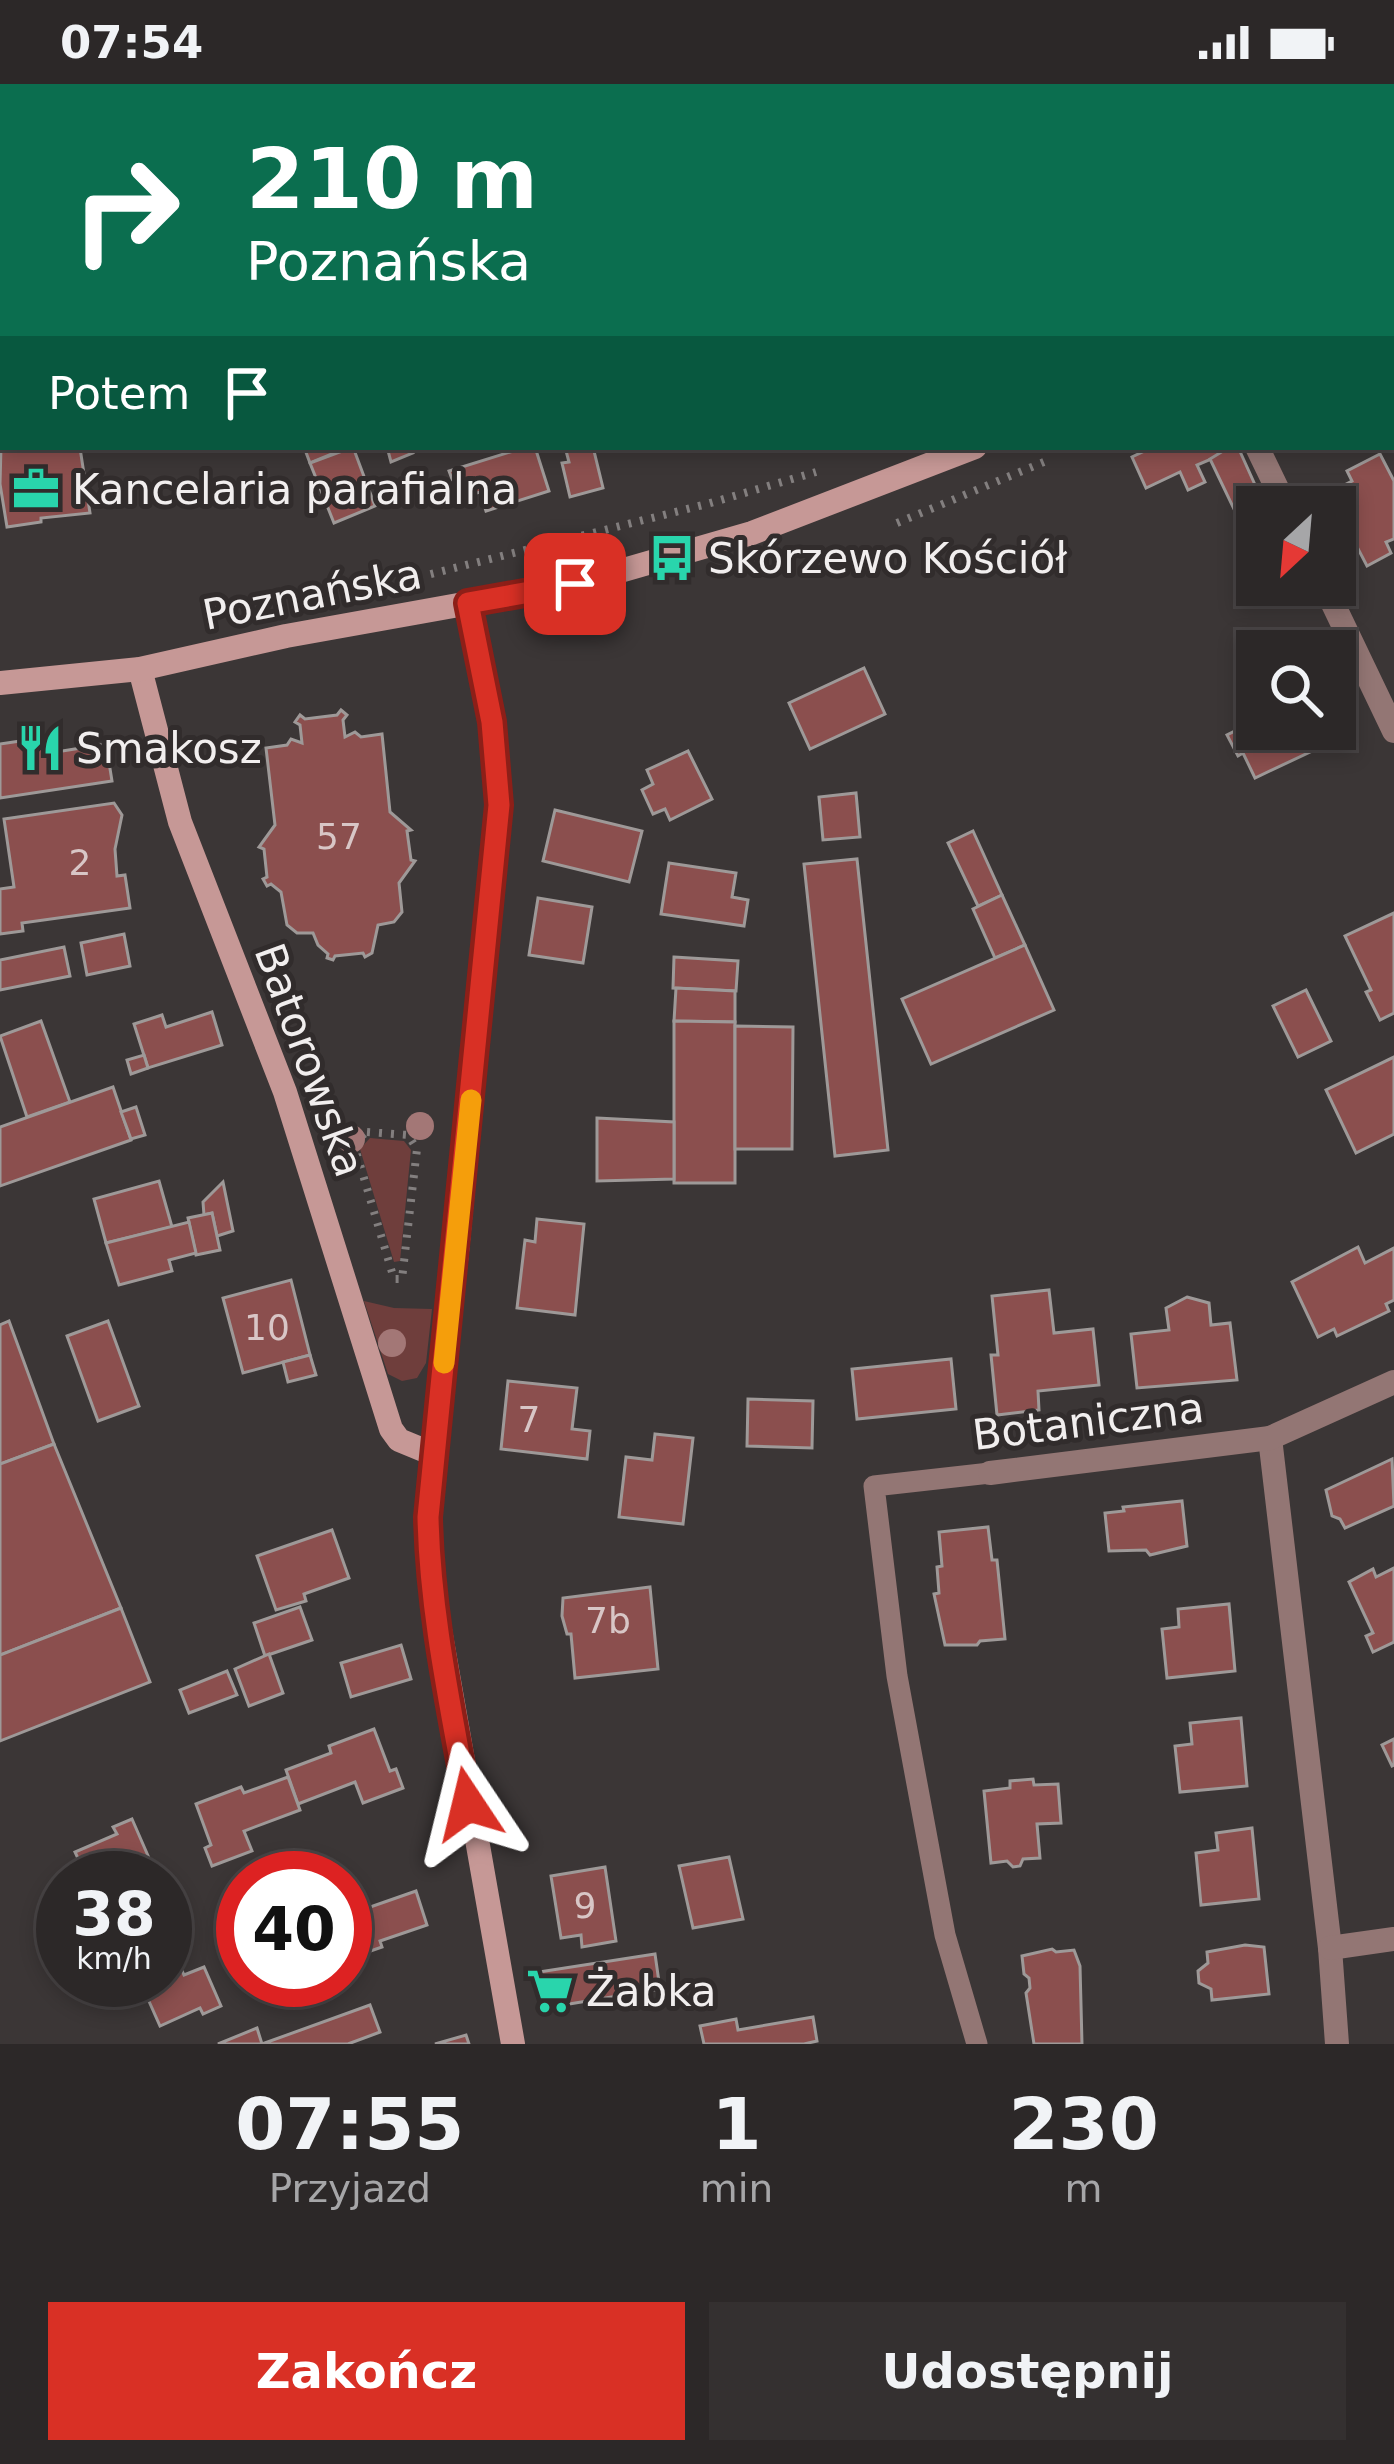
<!DOCTYPE html>
<html lang="pl">
<head>
<meta charset="utf-8">
<style>
  :root { --surface:#2c2828; --page:#343030; --text:#f1f3f6; --muted:#a6a6a8; --line:#484445; --accent:#d93025 }
  body { margin:0; font-family:"DejaVu Sans",sans-serif; background:var(--page); color:var(--text); height:100vh; display:flex; flex-direction:column; font-size:45px; white-space:nowrap }
  * { box-sizing:border-box; margin:0 }
  p { font-size:39px; color:var(--muted) }
  .icon { flex:none; width:66px; height:66px; fill:none; stroke:currentColor; stroke-width:2; stroke-linecap:round; stroke-linejoin:round }
  .map { position:relative; height:1960px; overflow:hidden }
  .details { display:flex; flex-direction:column; background:var(--surface); flex:1 }
  .details>* { flex:none }
  .hud { position:absolute; left:0px; top:0px; width:1395px; height:366px; box-shadow:0 6px 18px #0003,0 0 0 3px var(--line); background:#0b6e4f; color:#fff; overflow:hidden }
  .needle { width:78px; rotate:206deg }
  .controls { position:absolute; left:1236px; top:402px; display:grid; gap:24px }
  .controls a { display:grid; place-items:center; width:120px; height:120px; border-radius:0px; background:var(--surface); box-shadow:0 6px 18px #0003,0 0 0 3px var(--line); font-size:60px }
  .speed { position:absolute; left:36px; top:1767px; display:flex; gap:24px; font-size:60px; font-weight:700; text-align:center }
  .speed>* { display:grid; place-content:center; width:156px; height:156px; border-radius:50%; background:var(--surface); box-shadow:0 6px 18px #0003,0 0 0 3px var(--line); line-height:1 }
  .speed small { font-size:30px; font-weight:400 }
  .speed .limit { border:18px solid #d22; background:#fff; color:#111 }
  .pin { position:absolute; display:grid; place-items:center; width:102px; height:102px; color:#fff; margin:-51px; border-radius:24px; box-shadow:0 6px 18px #0006 }
  .me { position:absolute; width:132px; margin:-66px; rotate:350deg; stroke-linejoin:round; filter:drop-shadow(0 0 9px #0008) }
  .turn { display:flex; align-items:center; gap:42px; height:252px; padding:0 48px; font-size:54px }
  .turn .icon { width:156px; height:156px; stroke-width:2.5 }
  .turn b { display:block; font-size:84px; line-height:102px }
  .then { display:flex; align-items:center; height:114px; padding:0 48px; background:#0003; gap:24px; font-size:45px }
  .eta { display:flex; justify-content:space-evenly; align-items:center; height:204px; text-align:center }
  .eta b { font-size:72px; font-weight:700; line-height:84px }
  .cta { display:flex; gap:24px; margin-top:auto; padding:24px 48px }
  .cta a { flex:1; height:138px; border-radius:0px; background:var(--accent); color:#fff; font-size:48px; font-weight:700; line-height:138px; text-align:center }
  .cta a+a { background:var(--page); color:var(--text) }
  .status { display:flex; justify-content:space-between; align-items:center; height:84px; padding:0 60px; background:var(--surface); direction:ltr }
  .status svg { height:33px; fill:currentColor }
  .map>svg:first-child { display:block }
</style>
</head>
<body>
<div class="status"><b>07:54</b><svg viewBox="0 0 49 12"><path d="M0 12V9h3v3zM5 12V6h3v6zM10 12V3h3v9zM15 12V0h3v12zM26 1h20v11H26zM47 4h2v5h-2z"/></svg></div>
<div class="map">
<svg width="1394" height="1960" viewBox="0 0 1394 1960">
  <rect width="100%" height="100%" fill="#3b3636"/>
  <g fill="#6f3e3c">
    <polygon points="370,1054 404,1057 411,1066 400,1177 394,1178 360,1065"/>
    <polygon points="364,1217 394,1224 432,1225 426,1279 417,1294 402,1297 388,1290"/>
  </g>
  <g fill="#8b4f4e" stroke="#9e9998" stroke-width="3">
    <polygon points="1296,0 1348,0 1349,3 1297,3"/>
    <polygon points="3,288 3,363 80,364 90,429 41,434 41,438 7,443 0,400"/>
    <polygon points="304,363 349,363 310,379"/>
    <polygon points="353,363 375,422 334,439 310,379"/>
    <polygon points="387,363 411,363 413,369 391,378"/>
    <polygon points="526,363 535,363 549,407 486,427 480,408 459,414 449,387"/>
    <polygon points="565,363 593,363 603,404 570,413 562,379 569,378"/>
    <polygon points="1153,363 1228,363 1230,367 1197,381 1205,398 1188,406 1180,388 1146,404 1132,373"/>
    <polygon points="1238,363 1265,423 1257,423 1257,473 1210,375 1228,364"/>
    <polygon points="1380,370 1394,397 1394,455 1386,458 1391,469 1367,482 1329,409 1352,397 1347,387"/>
    <polygon points="864,584 885,630 810,665 789,619"/>
    <polygon points="341,626 347,631 343,636 345,653 355,648 361,653 382,650 390,728 411,746 407,747 411,776 415,777 399,799 402,828 394,838 378,841 372,869 365,873 363,869 335,872 333,876 327,874 328,870 318,861 313,849 297,849 287,841 281,808 271,800 267,802 263,795 267,793 264,765 259,763 275,741 266,664 287,661 291,655 302,659 300,641 295,638 300,631 305,635 337,631"/>
    <polygon points="1257,636 1257,645 1309,645 1311,650 1303,653 1310,668 1255,694 1243,669 1238,672 1227,651"/>
    <polygon points="54,652 56,668 106,660 112,697 0,714 0,660"/>
    <polygon points="688,667 712,715 670,736 665,725 653,730 642,706 653,700 647,686"/>
    <polygon points="856,709 860,753 823,756 819,713"/>
    <polygon points="114,719 122,731 115,765 117,792 125,791 130,824 22,839 23,847 0,850 0,805 14,803 4,735"/>
    <polygon points="555,726 642,747 629,798 543,777"/>
    <polygon points="973,747 1002,811 978,822 948,759"/>
    <polygon points="857,775 888,1066 835,1072 804,780"/>
    <polygon points="669,779 736,789 732,813 748,816 744,842 661,830"/>
    <polygon points="1002,811 1025,861 995,874 973,825"/>
    <polygon points="538,814 592,823 583,879 529,871"/>
    <polygon points="1394,829 1394,929 1380,936 1366,908 1371,906 1345,852"/>
    <polygon points="124,850 130,882 87,891 81,859"/>
    <polygon points="1025,861 1054,926 931,980 902,915"/>
    <polygon points="64,863 70,892 0,906 0,876"/>
    <polygon points="674,873 738,877 736,907 673,904"/>
    <polygon points="676,904 735,907 735,938 674,937"/>
    <polygon points="1306,906 1331,957 1298,973 1273,922"/>
    <polygon points="212,928 222,961 148,984 134,940 162,931 166,943"/>
    <polygon points="41,937 70,1018 27,1033 0,952"/>
    <polygon points="674,937 735,938 735,1099 674,1099"/>
    <polygon points="735,942 793,943 792,1065 735,1065"/>
    <polygon points="144,971 148,984 131,990 127,976"/>
    <polygon points="1394,973 1394,1050 1356,1069 1326,1006"/>
    <polygon points="113,1003 131,1056 0,1102 0,1043"/>
    <polygon points="136,1023 145,1051 131,1055 121,1028"/>
    <polygon points="597,1034 674,1038 674,1095 597,1097"/>
    <polygon points="159,1097 172,1143 106,1159 94,1115"/>
    <polygon points="223,1098 233,1147 217,1152 212,1129 204,1131 203,1118"/>
    <polygon points="212,1129 220,1166 196,1171 188,1134"/>
    <polygon points="537,1135 584,1140 575,1231 517,1224 525,1156 535,1158"/>
    <polygon points="189,1138 196,1169 169,1176 172,1187 119,1201 106,1159"/>
    <polygon points="1358,1163 1365,1179 1394,1164 1394,1216 1386,1220 1389,1227 1337,1252 1334,1245 1318,1253 1292,1198"/>
    <polygon points="291,1196 310,1271 243,1289 223,1214"/>
    <polygon points="1049,1206 1054,1249 1093,1245 1099,1301 1038,1307 1039,1326 997,1331 991,1271 998,1271 992,1212"/>
    <polygon points="1187,1213 1209,1219 1211,1241 1230,1239 1237,1296 1137,1304 1131,1250 1169,1246 1166,1224"/>
    <polygon points="9,1237 54,1360 0,1380 0,1241"/>
    <polygon points="108,1237 139,1322 98,1337 67,1252"/>
    <polygon points="310,1271 316,1291 288,1298 283,1278"/>
    <polygon points="951,1275 956,1325 857,1335 852,1285"/>
    <polygon points="508,1297 577,1304 572,1345 590,1347 587,1375 501,1365"/>
    <polygon points="748,1315 813,1317 812,1364 747,1362"/>
    <polygon points="655,1350 693,1354 683,1440 619,1433 626,1373 652,1376"/>
    <polygon points="54,1360 121,1524 0,1571 0,1380"/>
    <polygon points="1392,1375 1394,1422 1345,1444 1340,1435 1332,1432 1326,1406"/>
    <polygon points="1182,1417 1187,1462 1150,1471 1146,1466 1109,1467 1105,1429 1124,1427 1123,1423"/>
    <polygon points="988,1443 992,1476 997,1476 1005,1555 980,1557 977,1561 945,1561 934,1510 939,1509 937,1483 942,1482 939,1448"/>
    <polygon points="332,1446 349,1494 304,1510 306,1517 276,1526 257,1472"/>
    <polygon points="1394,1484 1394,1558 1373,1568 1366,1552 1373,1549 1349,1498 1373,1485 1376,1493"/>
    <polygon points="650,1503 658,1585 575,1594 571,1550 567,1550 562,1532 563,1514"/>
    <polygon points="1229,1520 1235,1587 1167,1594 1162,1545 1179,1543 1178,1525"/>
    <polygon points="300,1523 312,1556 265,1572 254,1539"/>
    <polygon points="121,1524 150,1598 0,1657 0,1571"/>
    <polygon points="401,1561 411,1595 351,1613 341,1579"/>
    <polygon points="269,1570 283,1609 249,1622 235,1585"/>
    <polygon points="227,1587 237,1611 189,1629 180,1606"/>
    <polygon points="1241,1634 1247,1702 1180,1708 1175,1662 1192,1660 1190,1639"/>
    <polygon points="374,1645 390,1687 396,1685 403,1704 363,1719 355,1698 298,1720 286,1686 331,1669 329,1662"/>
    <polygon points="1394,1655 1394,1681 1392,1682 1382,1661"/>
    <polygon points="288,1693 300,1726 244,1747 252,1767 212,1782 205,1764 211,1761 196,1720 241,1703 244,1709"/>
    <polygon points="1033,1695 1034,1701 1058,1700 1061,1739 1037,1740 1040,1774 1023,1775 1020,1782 1013,1783 1007,1777 991,1779 984,1707 1010,1704 1010,1697"/>
    <polygon points="132,1735 149,1774 129,1783 134,1794 87,1794 75,1768 117,1750 113,1743"/>
    <polygon points="1252,1744 1259,1815 1201,1821 1196,1769 1218,1766 1216,1749"/>
    <polygon points="729,1773 743,1835 693,1844 679,1782"/>
    <polygon points="605,1783 616,1857 582,1863 581,1851 561,1854 551,1792"/>
    <polygon points="416,1807 427,1841 380,1857 382,1863 345,1876 345,1809 350,1808 356,1828"/>
    <polygon points="165,1848 184,1891 204,1883 221,1922 203,1930 200,1924 160,1942 140,1897 165,1896"/>
    <polygon points="1245,1861 1264,1863 1269,1910 1212,1916 1211,1905 1199,1899 1198,1887 1208,1879 1207,1868"/>
    <polygon points="1052,1865 1056,1868 1074,1866 1080,1882 1082,1960 1034,1960 1026,1909 1030,1904 1029,1894 1024,1890 1022,1872"/>
    <polygon points="655,1870 660,1905 545,1924 539,1888"/>
    <polygon points="370,1921 380,1948 348,1960 262,1960"/>
    <polygon points="813,1933 817,1957 804,1960 704,1960 700,1942 736,1935 738,1946"/>
    <polygon points="257,1944 262,1960 218,1960"/>
    <polygon points="466,1951 469,1960 435,1960"/>
  </g>
  <g fill="none" stroke-linecap="round" stroke-linejoin="round">
    <g stroke="#837f7f" stroke-width="8" stroke-dasharray="3 9" stroke-linecap="butt">
      <polyline points="897,439 1051,375"/>
      <polyline points="419,493 707,420 816,388"/>
      <polyline points="297,945 316,973"/>
      <polyline points="327,1022 331,1042 359,1054"/>
      <polygon points="367,1048 408,1051 417,1065 402,1195 394,1195 355,1064 359,1054"/>
    </g>
    <g stroke="#937674" stroke-width="21">
      <polyline points="1155,3 1161,3"/>
      <polyline points="977,1960 945,1851 897,1592 874,1402 990,1389"/>
    </g>
    <g stroke="#937674" stroke-width="24">
      <polyline points="257,0 258,3"/>
      <polyline points="1257,363 1286,423"/>
      <polyline points="1324,501 1394,647"/>
      <polyline points="1270,1354 1330,1864 1337,1960"/>
      <polyline points="990,1389 1270,1354 1394,1298"/>
      <polyline points="1330,1864 1394,1855"/>
    </g>
    <g stroke="#c69896" stroke-width="24">
      <polyline points="1392,171 1394,170"/>
      <polyline points="468,519 488,610 499,721 457,1168 433,1370 428,1433 430,1489 513,1960"/>
      <polyline points="140,585 180,738 285,1008 391,1345 399,1356 433,1370"/>
      <polyline points="0,599 140,585 286,552 575,500 752,449 975,363"/>
    </g>
  </g>
  <g fill="#a37776">
    <circle cx="420" cy="1042" r="14"/>
    <circle cx="351" cy="1055" r="14"/>
    <circle cx="392" cy="1259" r="14"/>
  </g>
  <g fill="none" stroke-linecap="round" stroke-linejoin="round">
    <defs>
      <path id="route" d="M 468,1720 C 451,1624 430,1530 428,1433 L 499,721 L 492,638 L 468,519 L 575,500"/>
    </defs>
    <use href="#route" stroke="#8d1f18" stroke-width="30"/>
    <use href="#route" stroke="#d93025" stroke-width="21"/>
    <polyline stroke="#f59e0b" stroke-width="21" points="444,1279 471,1016"/>
  </g>
  <defs>
    <symbol id="office-bare" viewBox="-9 -9 18 18"><path d="M-6-3h4V-5.5h4V-3h4V5H-6ZM-1-4.5V-3h2v-1.5ZM-6 0V1H6V0Z" fill="#29d5ac" stroke="#312c2c" stroke-width="2.5" paint-order="stroke"/></symbol>
    <symbol id="bus-bare" viewBox="-9 -9 18 18"><path d="M-5-6H5V4H4V6H2V4H-2V6H-4V4H-5ZM-3.5-4V0h7V-4ZM-3.5 1.2v1.5H-2V1.2ZM2 1.2v1.5H3.5V1.2Z" fill="#29d5ac" stroke="#312c2c" stroke-width="2.5" paint-order="stroke"/></symbol>
    <symbol id="restaurant-bare" viewBox="-9 -9 18 18"><path d="M-5-6h1v4h1v-4h1v4h1v-4h1v5L-1.5 .5V6h-2V.5L-5-1ZM5-6V6H3V1.5H1.5Q1.5-4 5-6Z" fill="#29d5ac" stroke="#312c2c" stroke-width="2.5" paint-order="stroke"/></symbol>
    <symbol id="supermarket-bare" viewBox="-9 -9 18 18"><path d="M-6-5.5h2.5l.6 2H6L4.5 2H-2.5L-4.4-4H-6ZM-1.5 3.2a1.3 1.3 0 1 0 .1 0ZM3 3.2a1.3 1.3 0 1 0 .1 0Z" fill="#29d5ac" stroke="#312c2c" stroke-width="2.5" paint-order="stroke"/></symbol>
  </defs>
  <g fill-rule="evenodd">
    <use href="#office-bare" x="3" y="372" width="66" height="66"/>
    <use href="#bus-bare" x="639" y="441" width="66" height="66"/>
    <use href="#restaurant-bare" x="7" y="631" width="66" height="66"/>
    <use href="#supermarket-bare" x="517" y="1874" width="66" height="66"/>
  </g>
  <g text-anchor="middle" stroke-width="10" stroke-linejoin="round" paint-order="stroke">
    <g font-size="36" fill="#d8c6c6">
      <text x="339" y="765">57</text>
      <text x="80" y="791">2</text>
      <text x="267" y="1256">10</text>
      <text x="529" y="1348">7</text>
      <text x="608" y="1549">7b</text>
      <text x="585" y="1834">9</text>
    </g>
    <g font-size="42" fill="#f1eeee" stroke="#312c2c" text-anchor="start">
      <text x="72" y="420">Kancelaria parafialna</text>
      <text x="708" y="489">Skórzewo Kościół</text>
      <text x="76" y="679">Smakosz</text>
      <text x="586" y="1922">Żabka</text>
    </g>
    <g font-size="42" fill="#f1eeee" stroke="#312c2c">
      <text transform="translate(312 510) rotate(-11)" y="15">Poznańska</text>
      <text transform="translate(310 976) rotate(70)" y="15">Batorowska</text>
      <text transform="translate(1088 1337) rotate(-7)" y="15">Botaniczna</text>
    </g>
  </g>
</svg>
<div class="controls">
<a><svg class="needle" viewBox="-14 -14 28 28"><path d="M0-13l5 13h-10z" fill="#e53935"/><path d="M0 13l5-13h-10z" fill="#a6a6a8"/></svg></a>
<a><svg class="icon" aria-label="search" viewBox="0 0 24 24"><circle cx="10" cy="10" r="6"/><path d="M15 15l6 6"/></svg></a>
</div>
<div class="speed"><div>38<small>km/h</small></div><div class="limit">40</div></div>
<div class="pin" style="left:575px;top:500px;background:#d93025"><svg class="icon" aria-label="arrive" viewBox="0 0 24 24"><path d="M6 21V4h12l-3 4 3 4H6"/></svg></div>
<svg class="me" style="left:468px;top:1720px" viewBox="-20 -20 40 40"><path d="M0-17L14 15 0 8-14 15z" fill="#d93025" stroke="#fff" stroke-width="4"/></svg>
<div class="hud">
<div class="turn"><svg class="icon" aria-label="right" viewBox="0 0 24 24"><path d="M7 20v-9h11M14 6l5 5-5 5"/></svg><div><b>210 m</b>Poznańska</div></div>
<div class="then">Potem<svg class="icon" aria-label="arrive" viewBox="0 0 24 24"><path d="M6 21V4h12l-3 4 3 4H6"/></svg></div>
</div>
</div>
<section class="details">
<div class="eta">
<div><b>07:55</b><p>Przyjazd</p></div>
<div><b>1</b><p>min</p></div>
<div><b>230</b><p>m</p></div>
</div>
<div class="cta"><a>Zakończ</a><a>Udostępnij</a></div>
</section>
</body>
</html>
